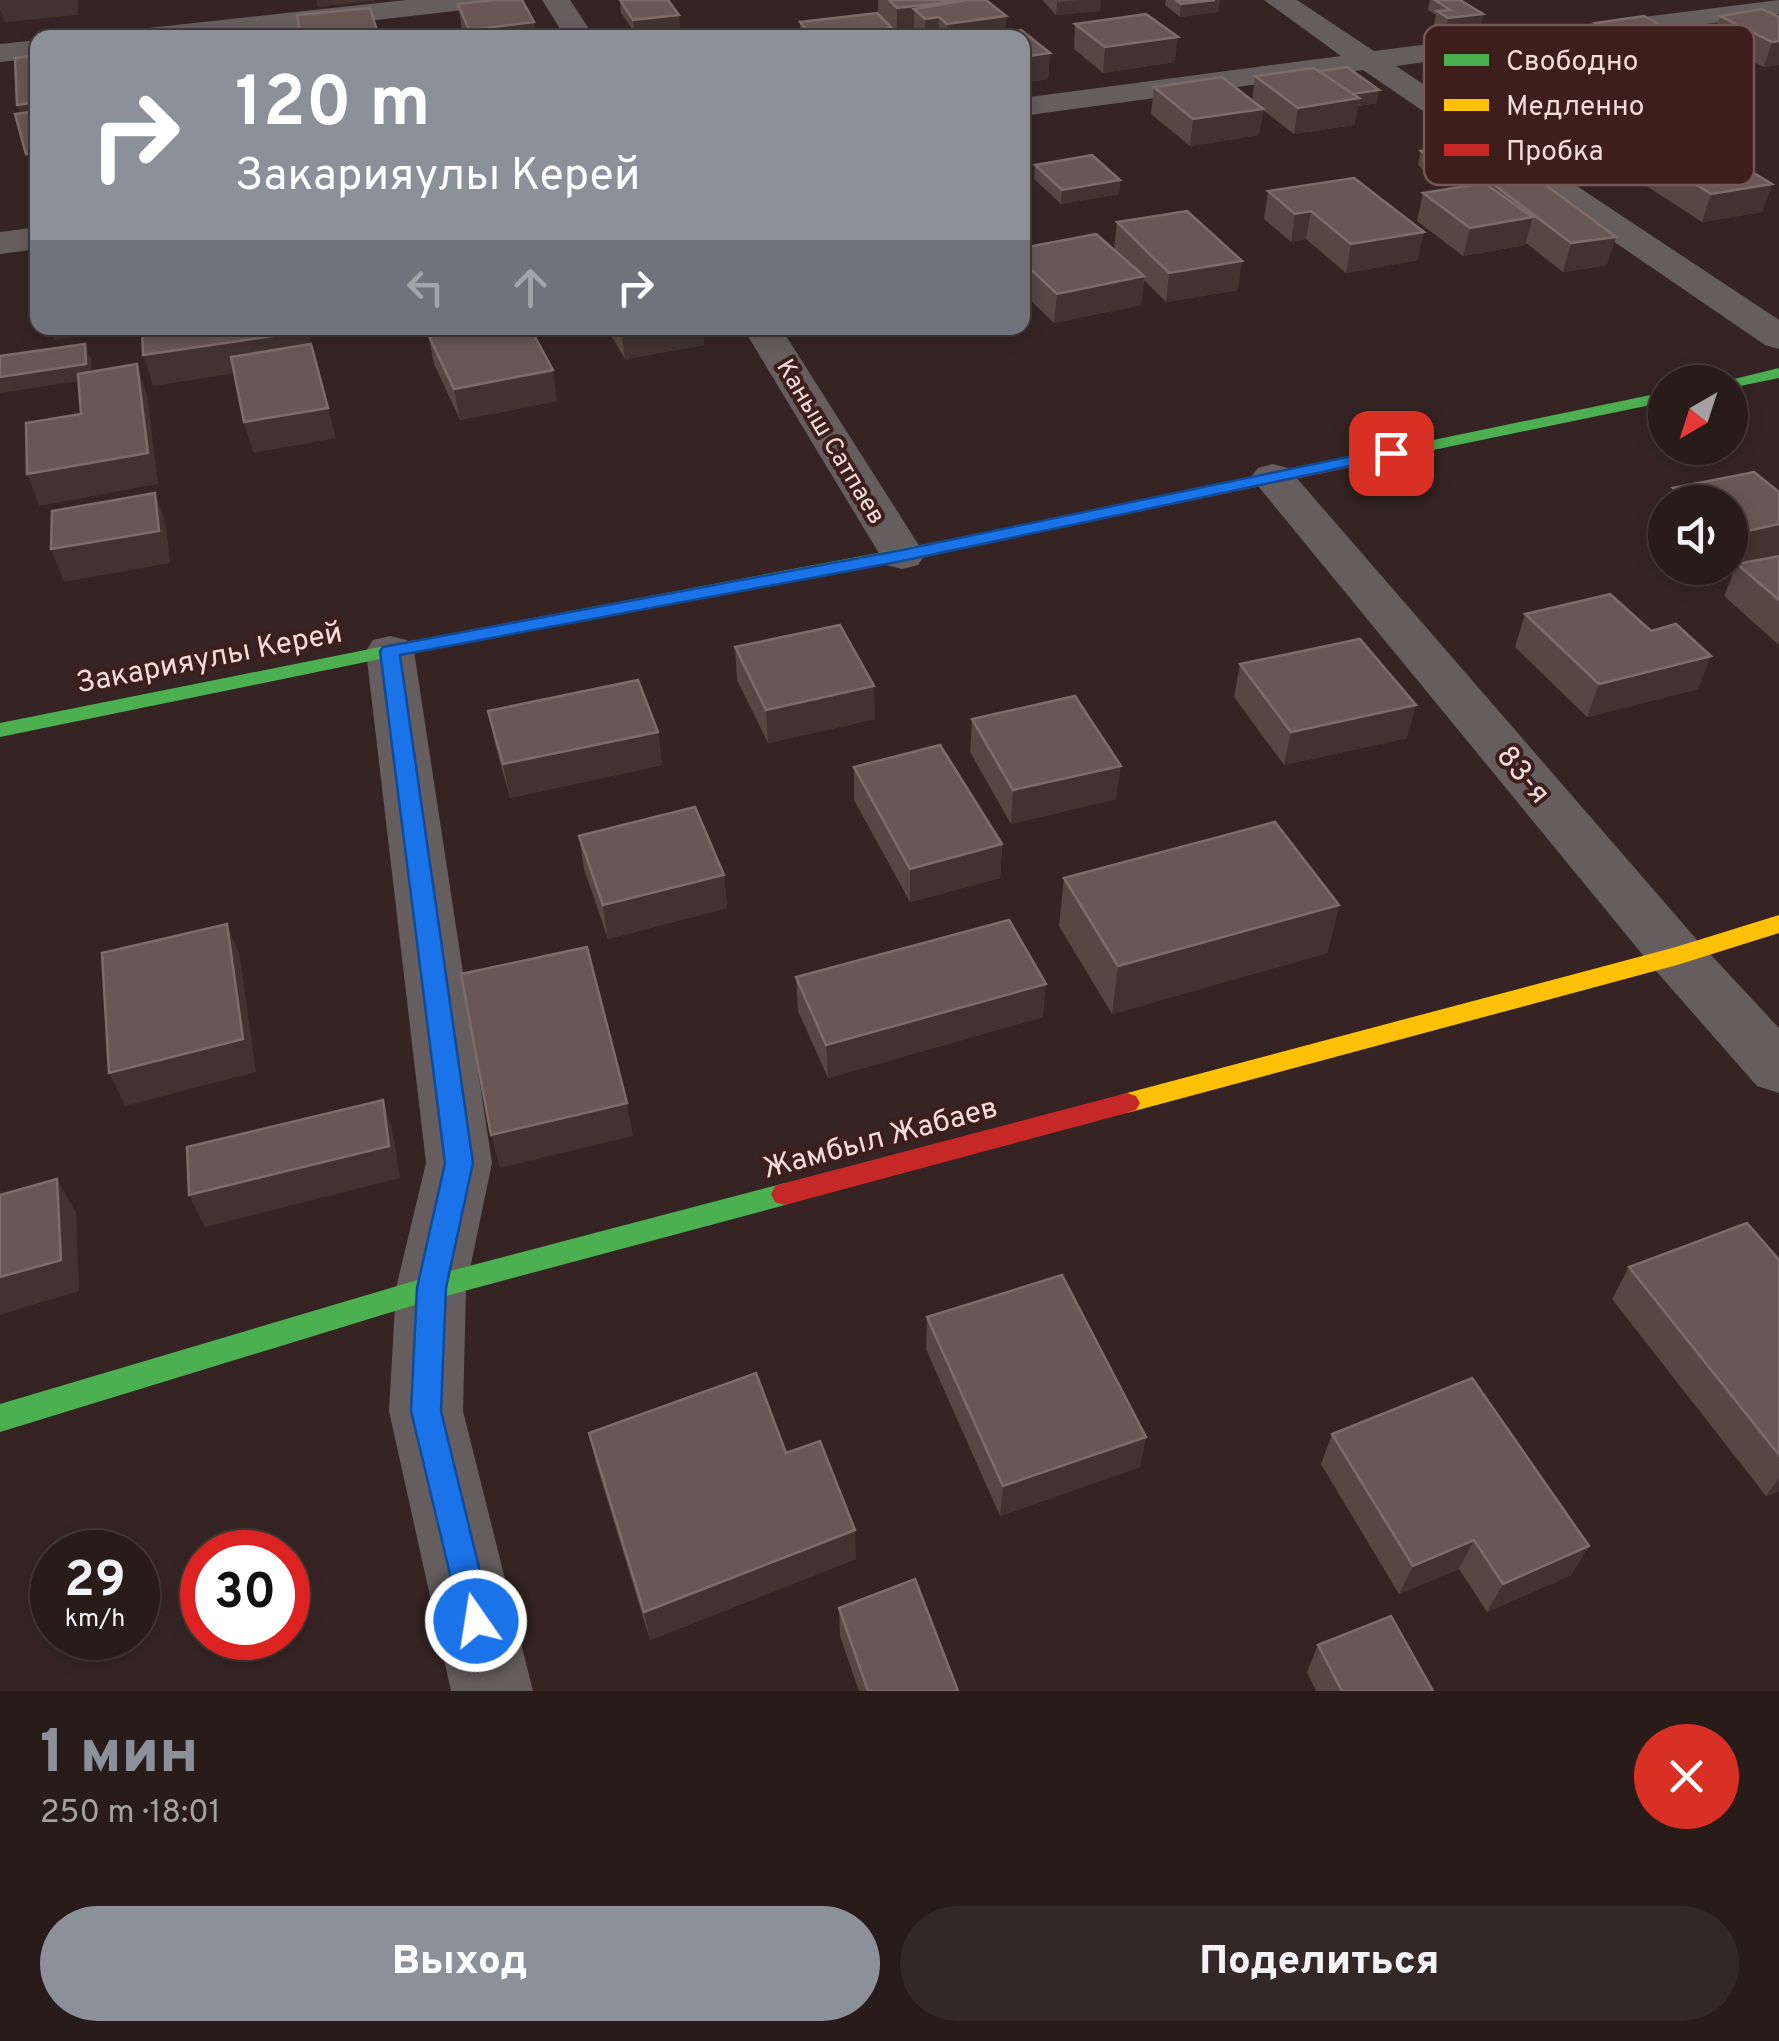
<!DOCTYPE html>
<html lang="ru">
<head>
<meta charset="utf-8">
<style>
  :root { --surface:#281b1a; --page:#342827; --text:#f1f3f6; --muted:#a5a1a2; --line:#443939; --accent:#8c9099 }
  body { margin:0; font-family:Overpass,sans-serif; background:var(--page); color:var(--text); height:100vh; display:flex; flex-direction:column; font-size:38px; white-space:nowrap }
  * { box-sizing:border-box; margin:0 }
  p { font-size:32px; color:var(--muted) }
  .icon { flex:none; width:55px; height:55px; fill:none; stroke:currentColor; stroke-width:2; stroke-linecap:round; stroke-linejoin:round }
  .map { position:relative; height:1691px; overflow:hidden }
  .panel { display:flex; flex-direction:column; background:var(--surface); flex:1 }
  .panel>* { flex:none }
  .top-card { position:absolute; left:30px; top:30px; width:1000px; height:305px; border-radius:20px; box-shadow:0 5px 15px #0003,0 0 0 2px var(--line); background:#8c9099; color:#fff; overflow:hidden }
  .needle { width:65px; rotate:219deg }
  .buttons { position:absolute; left:1648px; top:365px; display:grid; gap:20px }
  .buttons a { display:grid; place-items:center; width:100px; height:100px; border-radius:50%; background:var(--surface); box-shadow:0 5px 15px #0003,0 0 0 2px var(--line); font-size:50px }
  .speed { position:absolute; left:30px; top:1530px; display:flex; gap:20px; font-size:50px; font-weight:700; text-align:center }
  .speed>* { display:grid; place-content:center; width:130px; height:130px; border-radius:50%; background:var(--surface); box-shadow:0 5px 15px #0003,0 0 0 2px var(--line); line-height:1 }
  .speed small { font-size:25px; font-weight:400 }
  .speed .limit { border:15px solid #d22; background:#fff; color:#111 }
  .pin { position:absolute; display:grid; place-items:center; width:85px; height:85px; color:#fff; margin:-42px; border-radius:20px; box-shadow:0 5px 15px #0006 }
  .me { position:absolute; width:110px; margin:-55px; rotate:347deg; stroke-linejoin:round; filter:drop-shadow(0 0 8px #0008) }
  .turn { display:flex; align-items:center; gap:35px; height:210px; padding:0 40px; font-size:45px }
  .turn .icon { width:130px; height:130px; stroke-width:2.5 }
  .turn b { display:block; font-size:70px; line-height:85px }
  .lanes { display:flex; align-items:center; height:95px; padding:0 40px; background:#0003; justify-content:center; gap:50px; direction:ltr }
  .lanes .off { opacity:.35 }
  .round { display:grid; place-items:center; flex:none; width:105px; height:105px; border-radius:52px; background:var(--page) }
  .headline { display:flex; align-items:center; justify-content:space-between; height:170px; padding:0 40px }
  h1 { font-size:60px; font-weight:800; line-height:75px; color:var(--accent) }
  .primary-button { display:flex; gap:20px; margin-top:auto; padding:20px 40px }
  .primary-button a { flex:1; height:115px; border-radius:60px; background:var(--accent); color:#fff; font-size:40px; font-weight:800; line-height:115px; text-align:center }
  .primary-button a+a { background:var(--page); color:var(--text) }
  .map>svg:first-child { display:block }
</style>
</head>
<body>
<div class="map">
<svg width="1779" height="1691" viewBox="0 0 1779 1691">
  <rect width="100%" height="100%" fill="#352423"/>
  <g fill="none" stroke-linecap="round" stroke-linejoin="round">
    <g fill="#665e5e" fill-rule="evenodd">
      <polygon points="406,0 495,0 481,8 220,38 125,38 139,29"/>
      <polygon points="542,0 570,0 595,38 566,38"/>
      <polygon points="1264,0 1297,0 1374,51 1779,0 1779,14 1396,66 1779,320 1779,349 1765,345 1363,70 1022,116 1022,98 1341,56"/>
      <polygon points="38,40 38,58 0,62 0,44"/>
      <polygon points="38,227 38,249 0,254 0,232"/>
      <polygon points="743,328 781,328 925,555 918,565 902,569 886,565"/>
      <polygon points="1273,464 1288,468 1698,941 1779,1028 1779,1093 1757,1086 1656,971 1258,486 1251,477 1258,468"/>
      <polygon points="390,636 407,640 414,651 492,1163 466,1288 463,1411 533,1691 451,1691 389,1411 396,1288 426,1163 366,651 373,640"/>
    </g>
    <g fill="#4caf50" fill-rule="evenodd">
      <polygon points="1779,368 1779,378 1730,388 1730,382 1722,382"/>
      <polygon points="1665,392 1665,402 1409,455 1400,450 1409,445"/>
      <polygon points="931,543 940,549 938,553 390,657 0,737 0,723 390,645"/>
      <polygon points="785,1183 795,1186 799,1194 795,1202 785,1205 431,1300 0,1432 0,1404 431,1276"/>
    </g>
    <polygon fill="#ffc107" fill-rule="evenodd" points="1779,915 1779,933 1677,965 1127,1113 1118,1110 1114,1103 1118,1096 1127,1093 1676,947"/>
    <g fill="#c62828" fill-rule="evenodd">
      <polygon points="1409,445 1418,450 1415,454 931,555 922,549 931,543"/>
      <polygon points="1127,1093 1136,1096 1140,1103 1136,1110 1127,1113 785,1205 775,1202 771,1194 775,1186 785,1183"/>
    </g>
  </g>
  <g fill="#574743">
    <polygon points="620,0 680,28 635,33 621,13"/>
    <polygon points="878,0 986,0 1006,16 1005,32 1021,30 1050,53 1048,79 1022,83 1022,38 917,38 914,34 914,31 897,33 892,28 892,38 800,38 800,22 877,13 887,23 878,12"/>
    <polygon points="1042,0 1101,0 1100,11 1056,15"/>
    <polygon points="1166,0 1220,0 1218,12 1180,17 1165,5"/>
    <polygon points="1430,0 1460,0 1483,14 1480,27 1446,31 1434,24 1436,15 1428,10"/>
    <polygon points="458,4 536,38 466,38 462,29"/>
    <polygon points="1720,16 1779,17 1779,65 1764,67 1712,41"/>
    <polygon points="1596,23 1688,40 1680,65 1661,68 1685,82 1677,108 1600,119 1576,103 1578,95 1572,91 1579,66 1612,61 1589,48"/>
    <polygon points="1075,24 1175,62 1103,73 1074,49"/>
    <polygon points="1466,68 1541,79 1537,92 1495,100 1463,81"/>
    <polygon points="1255,76 1377,103 1358,106 1354,125 1294,134 1263,110 1259,135 1190,146 1151,114 1154,87 1252,101"/>
    <polygon points="1639,148 1772,184 1762,212 1702,222 1631,176"/>
    <polygon points="1421,151 1479,176 1437,181 1418,165"/>
    <polygon points="1035,165 1120,180 1119,194 1061,204 1034,179"/>
    <polygon points="1485,178 1607,265 1563,272 1526,243 1525,245 1463,256 1417,221 1423,193 1483,183"/>
    <polygon points="1268,191 1418,260 1346,273 1306,239 1291,242 1264,219"/>
    <polygon points="1117,222 1238,290 1166,302 1144,280 1141,305 1054,323 1022,292 1022,248 1114,250"/>
    <polygon points="609,328 703,328 704,345 625,359 609,332"/>
    <polygon points="428,334 557,401 460,420 434,364"/>
    <polygon points="1673,488 1779,492 1779,554 1730,564 1730,502 1668,502"/>
    <polygon points="1779,556 1779,645 1724,596 1737,564"/>
    <polygon points="1525,614 1651,631 1698,689 1587,717 1515,647"/>
    <polygon points="735,647 875,719 768,743 737,680"/>
    <polygon points="1240,664 1407,738 1284,765 1234,697"/>
    <polygon points="488,711 658,732 662,765 510,798 495,744"/>
    <polygon points="972,719 1116,799 1011,824 970,752"/>
    <polygon points="854,767 1002,844 1000,878 910,902 854,800"/>
    <polygon points="579,836 724,875 727,908 608,939 584,869"/>
    <polygon points="1064,878 1339,905 1327,953 1112,1014 1059,926"/>
    <polygon points="796,977 1043,1017 828,1078 798,1011"/>
    <polygon points="1779,1260 1779,1491 1766,1496 1612,1299 1629,1267"/>
    <polygon points="927,1317 1146,1437 1140,1467 1000,1516 926,1349"/>
    <polygon points="589,1433 786,1453 856,1559 650,1640 596,1463"/>
    <polygon points="1332,1434 1589,1546 1571,1575 1487,1612 1459,1569 1399,1594 1321,1464"/>
    <polygon points="839,1608 958,1691 859,1691 840,1636"/>
    <polygon points="1318,1645 1433,1691 1316,1691 1307,1672"/>
  </g>
  <g fill="#423230">
    <polygon points="0,0 78,0 78,15 5,22 0,9"/>
    <polygon points="316,0 374,0 374,1 318,7"/>
    <polygon points="967,0 1006,16 1005,38 947,38 947,24 939,17 939,38 925,38 925,19 914,9 914,31 897,33 897,8"/>
    <polygon points="1080,0 1101,0 1100,11 1056,15 1057,2"/>
    <polygon points="1220,0 1218,12 1180,17 1181,4"/>
    <polygon points="1483,14 1480,27 1446,31 1448,18"/>
    <polygon points="679,15 680,28 635,33 633,20"/>
    <polygon points="534,22 536,38 470,38 469,30"/>
    <polygon points="892,28 892,38 815,38"/>
    <polygon points="1178,37 1175,62 1103,73 1105,47"/>
    <polygon points="1662,39 1654,64 1624,68 1631,43"/>
    <polygon points="1688,40 1680,65 1661,68 1669,42"/>
    <polygon points="1779,41 1779,65 1764,67 1772,42"/>
    <polygon points="1050,53 1048,79 1022,83 1022,57"/>
    <polygon points="1541,79 1537,92 1495,100 1498,87"/>
    <polygon points="1685,82 1677,108 1600,119 1608,92"/>
    <polygon points="1379,90 1377,103 1358,106 1354,125 1294,134 1298,108 1350,94"/>
    <polygon points="38,102 38,130 26,132 17,105"/>
    <polygon points="1263,109 1259,135 1190,146 1193,119"/>
    <polygon points="38,152 38,181 36,181 26,154"/>
    <polygon points="1483,162 1479,176 1437,181 1440,167"/>
    <polygon points="1120,180 1119,194 1061,204 1062,190"/>
    <polygon points="1772,184 1762,212 1702,222 1711,194"/>
    <polygon points="1311,211 1306,239 1291,242 1295,214"/>
    <polygon points="1533,217 1525,245 1463,256 1470,228"/>
    <polygon points="1424,232 1418,260 1346,273 1351,244"/>
    <polygon points="1616,237 1607,265 1563,272 1571,243"/>
    <polygon points="1242,261 1238,290 1166,302 1169,273"/>
    <polygon points="1144,276 1141,305 1054,323 1057,294"/>
    <polygon points="50,328 129,328 54,340"/>
    <polygon points="308,328 315,361 153,386 143,355"/>
    <polygon points="632,328 703,328 704,345 625,359 621,329"/>
    <polygon points="85,344 91,359 92,379 0,393 0,377"/>
    <polygon points="137,364 147,394 158,484 39,506 27,474"/>
    <polygon points="553,370 557,401 460,420 454,389"/>
    <polygon points="328,408 336,438 253,453 244,422"/>
    <polygon points="155,493 166,525 170,563 64,582 51,549"/>
    <polygon points="1779,524 1779,554 1730,564 1730,535"/>
    <polygon points="1711,656 1698,689 1587,717 1599,684"/>
    <polygon points="874,686 875,719 768,743 766,710"/>
    <polygon points="1416,705 1407,738 1284,765 1291,732"/>
    <polygon points="658,732 662,765 510,798 503,764"/>
    <polygon points="1121,766 1116,799 1011,824 1013,790"/>
    <polygon points="1002,844 1000,878 910,902 910,869"/>
    <polygon points="724,875 727,908 608,939 603,905"/>
    <polygon points="1339,905 1327,953 1112,1014 1118,966"/>
    <polygon points="227,924 240,957 256,1072 125,1106 109,1073"/>
    <polygon points="1046,984 1043,1017 828,1078 826,1045"/>
    <polygon points="383,1100 393,1133 400,1178 205,1227 189,1195"/>
    <polygon points="627,1103 633,1136 500,1168 491,1135"/>
    <polygon points="57,1179 76,1212 79,1291 0,1315 0,1277"/>
    <polygon points="1146,1437 1140,1467 1000,1516 1003,1486"/>
    <polygon points="1779,1478 1779,1491 1766,1496"/>
    <polygon points="855,1530 856,1559 650,1640 644,1612"/>
    <polygon points="1474,1540 1459,1569 1399,1594 1413,1566"/>
    <polygon points="1589,1546 1571,1575 1487,1612 1503,1584"/>
  </g>
  <g fill="#685754" stroke="#7d6c69" stroke-width="2.5">
    <polygon points="494,0 522,0 534,22 469,30 458,4"/>
    <polygon points="620,0 668,0 679,15 633,20"/>
    <polygon points="889,0 986,0 1006,16 947,24 939,17 925,19 914,9 967,0 897,8"/>
    <polygon points="1176,0 1215,0 1181,4"/>
    <polygon points="1435,0 1460,0 1483,14 1448,18 1437,11 1450,10"/>
    <polygon points="370,8 379,37 301,38 297,15"/>
    <polygon points="1762,9 1779,17 1779,41 1772,42 1720,16"/>
    <polygon points="877,13 892,28 813,38 800,22"/>
    <polygon points="1146,14 1178,37 1105,47 1075,24"/>
    <polygon points="1644,16 1688,40 1669,42 1662,39 1631,43 1596,23"/>
    <polygon points="1021,30 1050,53 1022,57 1022,38 966,38"/>
    <polygon points="38,55 38,102 17,105 15,58"/>
    <polygon points="1347,67 1379,90 1352,94 1319,71"/>
    <polygon points="1314,68 1359,98 1298,108 1255,76"/>
    <polygon points="1222,77 1263,109 1193,119 1154,87"/>
    <polygon points="38,111 38,152 26,154 15,114"/>
    <polygon points="1698,139 1772,184 1711,194 1639,148"/>
    <polygon points="1462,146 1483,162 1440,167 1421,151"/>
    <polygon points="1092,155 1120,180 1062,190 1035,165"/>
    <polygon points="1528,172 1616,237 1571,243 1485,178"/>
    <polygon points="1354,178 1424,232 1351,244 1311,211 1295,214 1268,191"/>
    <polygon points="1484,183 1533,217 1470,228 1423,193"/>
    <polygon points="1187,211 1242,261 1169,273 1117,222"/>
    <polygon points="1096,234 1144,276 1057,294 1022,261 1022,248"/>
    <polygon points="142,328 307,328 307,331 143,355"/>
    <polygon points="461,328 530,328 553,370 454,389 428,334"/>
    <polygon points="85,344 86,364 0,377 0,356"/>
    <polygon points="311,344 328,408 244,422 231,357"/>
    <polygon points="137,364 148,453 27,474 26,423 81,414 78,374"/>
    <polygon points="1754,472 1779,492 1779,524 1730,535 1730,502 1690,502 1673,488"/>
    <polygon points="155,493 159,531 51,549 52,511"/>
    <polygon points="1779,556 1779,600 1737,564"/>
    <polygon points="1610,594 1651,631 1676,624 1711,656 1599,684 1525,614"/>
    <polygon points="840,625 874,686 766,710 735,647"/>
    <polygon points="1360,639 1416,705 1291,732 1240,664"/>
    <polygon points="638,680 658,732 503,764 488,711"/>
    <polygon points="1075,696 1121,766 1013,790 972,719"/>
    <polygon points="940,745 1002,844 910,869 854,767"/>
    <polygon points="695,807 724,875 603,905 579,836"/>
    <polygon points="1275,822 1339,905 1118,966 1064,878"/>
    <polygon points="1009,920 1046,984 826,1045 796,977"/>
    <polygon points="227,924 243,1039 109,1073 102,953"/>
    <polygon points="587,947 627,1103 491,1135 461,974"/>
    <polygon points="383,1100 389,1146 189,1195 187,1147"/>
    <polygon points="57,1179 61,1260 0,1277 0,1195"/>
    <polygon points="1747,1223 1779,1260 1779,1455 1629,1267"/>
    <polygon points="1062,1275 1146,1437 1003,1486 927,1317"/>
    <polygon points="756,1373 786,1453 820,1441 855,1530 644,1612 589,1433"/>
    <polygon points="1472,1378 1589,1546 1503,1584 1474,1540 1413,1566 1332,1434"/>
    <polygon points="915,1579 958,1691 868,1691 839,1608"/>
    <polygon points="1391,1616 1433,1691 1342,1691 1318,1645"/>
  </g>
  <polygon fill="#1a73e8" stroke="#114b97" stroke-width="2.5" points="1391,448 1400,453 1397,456 902,561 400,655 473,1163 446,1288 441,1411 492,1621 487,1633 476,1638 464,1633 411,1411 417,1288 445,1163 380,651 383,647 902,550"/>
  <g text-anchor="middle" stroke-width="8" stroke-linejoin="round" paint-order="stroke">
    <g font-size="25" fill="#f3ddda" stroke="#3d1e1b">
      <text transform="translate(832 441) rotate(59)" y="9">Каныш Сатпаев</text>
    </g>
    <g font-size="30" fill="#f3ddda" stroke="#3d1e1b">
      <text transform="translate(209 657) rotate(-11)" y="10">Закарияулы Керей</text>
      <text transform="translate(1524 774) rotate(50)" y="10">83-я</text>
      <text transform="translate(880 1137) rotate(-15)" y="10">Жамбыл Жабаев</text>
    </g>
  </g>
  <rect x="1424" y="25" width="330" height="160" rx="15" fill="#3d1e1b" stroke="#745754" stroke-width="2.5"/>
  <rect x="1444" y="54" width="45" height="12" fill="#4caf50"/>
  <rect x="1444" y="99" width="45" height="12" fill="#ffc107"/>
  <rect x="1444" y="144" width="45" height="12" fill="#c62828"/>
  <g font-size="28" fill="#f3ddda">
    <text x="1506" y="70">Свободно</text>
    <text x="1506" y="115">Медленно</text>
    <text x="1506" y="160">Пробка</text>
  </g>
</svg>
<div class="buttons">
<a><svg class="needle" viewBox="-14 -14 28 28"><path d="M0-13l5 13h-10z" fill="#e53935"/><path d="M0 13l5-13h-10z" fill="#a5a1a2"/></svg></a>
<a><svg class="icon" aria-label="sound" viewBox="0 0 24 24"><path d="M4 9h4l5-4v14l-5-4H4zM17 9q2 3 0 6"/></svg></a>
</div>
<div class="speed"><div>29<small>km/h</small></div><div class="limit">30</div></div>
<div class="pin" style="left:1391px;top:453px;background:#d93025"><svg class="icon" aria-label="arrive" viewBox="0 0 24 24"><path d="M6 21V4h12l-3 4 3 4H6"/></svg></div>
<svg class="me" style="left:476px;top:1621px" viewBox="-20 -20 40 40"><circle r="17" fill="#1a73e8" stroke="#fff" stroke-width="3"/><path d="M0-11L8 9 0 5-8 9z" fill="#fff"/></svg>
<div class="top-card">
<div class="turn"><svg class="icon" aria-label="right" viewBox="0 0 24 24"><path d="M7 20v-9h11M14 6l5 5-5 5"/></svg><div><b>120 m</b>Закарияулы Керей</div></div>
<div class="lanes"><svg class="icon off" aria-label="left" viewBox="0 0 24 24"><path d="M17 20v-9H6M10 6l-5 5 5 5"/></svg><svg class="icon off" aria-label="ahead" viewBox="0 0 24 24"><path d="M12 20V5M6 11l6-6 6 6"/></svg><svg class="icon" aria-label="right" viewBox="0 0 24 24"><path d="M7 20v-9h11M14 6l5 5-5 5"/></svg></div>
</div>
</div>
<section class="panel">
<div class="headline"><div><h1>1 мин</h1><p>250 m · 18:01</p></div><a class="round" style="background:#d93025;color:#fff"><svg class="icon" aria-label="close" viewBox="0 0 24 24"><path d="M6 6l12 12M18 6L6 18"/></svg></a></div>
<div class="primary-button"><a>Выход</a><a>Поделиться</a></div>
</section>
</body>
</html>
